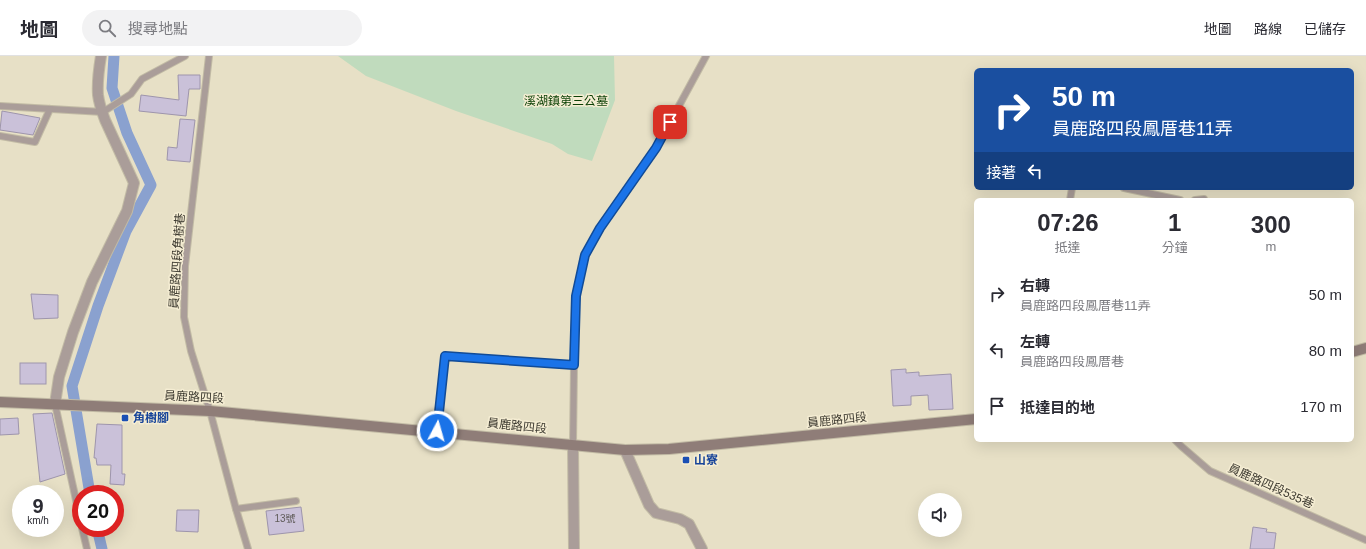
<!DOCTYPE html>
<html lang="zh-TW">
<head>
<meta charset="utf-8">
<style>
  :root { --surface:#fff; --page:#f2f2f3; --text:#2b2b33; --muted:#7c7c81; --line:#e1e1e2 }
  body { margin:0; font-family:Helvetica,"Noto Sans TC",sans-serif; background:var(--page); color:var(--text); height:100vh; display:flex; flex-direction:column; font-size:15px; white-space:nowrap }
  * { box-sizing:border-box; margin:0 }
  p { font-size:13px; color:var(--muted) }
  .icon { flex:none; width:22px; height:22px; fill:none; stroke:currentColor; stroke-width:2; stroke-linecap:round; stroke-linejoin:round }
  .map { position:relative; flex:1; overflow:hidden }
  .side { position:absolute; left:974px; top:142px; width:380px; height:244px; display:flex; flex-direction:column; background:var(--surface); border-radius:6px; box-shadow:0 4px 16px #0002 }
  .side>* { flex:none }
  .top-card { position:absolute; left:974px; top:12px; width:380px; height:122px; border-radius:6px; box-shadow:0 4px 16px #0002; background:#1a4fa0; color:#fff; overflow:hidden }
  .buttons { position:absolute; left:918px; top:437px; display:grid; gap:8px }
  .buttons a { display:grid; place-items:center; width:44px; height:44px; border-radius:50%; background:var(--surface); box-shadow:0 4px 16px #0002; font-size:20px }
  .speed { position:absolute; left:12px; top:429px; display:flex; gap:8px; font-size:20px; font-weight:700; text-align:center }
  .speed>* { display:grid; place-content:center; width:52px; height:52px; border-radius:50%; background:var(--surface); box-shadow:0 4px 16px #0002; line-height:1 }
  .speed small { font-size:10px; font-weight:400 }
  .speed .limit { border:6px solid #d22; background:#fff; color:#111 }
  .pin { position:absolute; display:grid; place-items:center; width:34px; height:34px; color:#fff; margin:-17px; border-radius:8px; box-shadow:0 2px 6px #0006 }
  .me { position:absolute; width:44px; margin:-22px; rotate:6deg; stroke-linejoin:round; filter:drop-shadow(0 0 3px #0008) }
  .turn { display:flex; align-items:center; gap:14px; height:84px; padding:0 12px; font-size:18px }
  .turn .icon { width:52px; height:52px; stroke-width:2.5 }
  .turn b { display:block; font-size:28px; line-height:34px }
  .then { display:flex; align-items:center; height:38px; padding:0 12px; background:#0003; gap:8px; font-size:15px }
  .eta { display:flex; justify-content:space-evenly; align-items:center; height:68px; text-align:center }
  .eta b { font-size:24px; font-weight:800; line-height:28px }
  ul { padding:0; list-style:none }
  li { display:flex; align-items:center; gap:12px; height:56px; padding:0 12px }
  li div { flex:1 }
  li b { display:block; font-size:15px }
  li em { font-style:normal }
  header { display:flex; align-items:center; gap:24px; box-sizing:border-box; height:56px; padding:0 20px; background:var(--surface); border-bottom:1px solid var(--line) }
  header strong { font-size:19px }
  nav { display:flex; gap:22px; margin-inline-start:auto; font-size:14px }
  .search { width:280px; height:36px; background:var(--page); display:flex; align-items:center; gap:10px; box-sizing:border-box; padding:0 14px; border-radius:22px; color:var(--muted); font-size:15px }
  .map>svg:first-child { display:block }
</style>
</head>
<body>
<header>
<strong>地圖</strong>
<div class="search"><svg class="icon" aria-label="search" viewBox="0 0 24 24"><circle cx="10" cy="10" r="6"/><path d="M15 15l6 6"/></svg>搜尋地點</div>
<nav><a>地圖</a><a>路線</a><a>已儲存</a></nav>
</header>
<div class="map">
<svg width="1366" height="493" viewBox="0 0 1366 493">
  <rect width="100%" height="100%" fill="#e7e0c6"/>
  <polygon fill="#c0dbbd" points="338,0 614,0 615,44 592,105 568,98 552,88 456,55 366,20"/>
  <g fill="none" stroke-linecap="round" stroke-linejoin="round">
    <g stroke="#8aa1cf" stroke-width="11">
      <polyline points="90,438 72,330 98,250 126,175 151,129 127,77 112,32 114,0"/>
      <polyline points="97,472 102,493"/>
    </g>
  </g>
  <g fill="#cac1d9" stroke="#9e95ac">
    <polygon points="178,19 200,19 200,33 189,33 186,60 139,55 141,39 179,44"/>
    <polygon points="2,55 40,62 33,79 0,74"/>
    <polygon points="180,63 195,64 190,106 167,104 168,91 177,92"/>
    <polygon points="31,238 58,239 58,262 34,263"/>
    <rect x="20" y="307" width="26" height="21"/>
    <polygon points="906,313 906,317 919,316 919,320 951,318 953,353 929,354 928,339 911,340 911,349 893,350 891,314"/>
    <polygon points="52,357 65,418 40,426 33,358"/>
    <polygon points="18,362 19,378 0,379 0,363"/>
    <polygon points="97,368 122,369 122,418 125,418 124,429 110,428 111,409 97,409 96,402 94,402"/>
    <polygon points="301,451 304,475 269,479 266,455"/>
    <polygon points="177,454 199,454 198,476 176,475"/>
    <polygon points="1253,471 1267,473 1266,476 1276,477 1274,493 1250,493"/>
  </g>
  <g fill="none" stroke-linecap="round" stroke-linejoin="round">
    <defs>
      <g id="service">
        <polyline points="209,0 185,210 184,261 191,295 210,355 236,453"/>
        <polyline points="0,50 103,56 131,38 142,23 185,0"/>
        <polyline points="0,80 35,86 50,53"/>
        <polyline points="1124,132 1180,144"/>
        <polyline points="1070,144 1072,132"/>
        <polyline points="1195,144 1204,143"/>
        <polyline points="55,348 81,467"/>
        <polyline points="437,375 445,300 574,309"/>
        <polyline points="1175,384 1181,390 1210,415 1366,484"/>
        <polyline points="573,389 574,309 576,240 585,199 600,172 656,92 706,0"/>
        <polyline points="82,472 87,493"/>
        <polyline points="248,493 236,453 296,445"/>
      </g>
      <g id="tertiary">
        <path d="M 55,348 L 59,321 L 73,276 L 92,226 L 127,155 L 134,127 L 105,64 C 102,56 99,47 98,39 C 97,26 99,12 101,0"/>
        <polyline points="573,389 574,493"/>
        <polyline points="625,394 649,449 656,457 680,463 689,468 702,493"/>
      </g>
      <g id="secondary">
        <polyline points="1352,296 1366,292"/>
        <polyline points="0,346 210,355 625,394 669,393 976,363"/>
      </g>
    </defs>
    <use href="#service" stroke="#c2bba5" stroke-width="8"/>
    <use href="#tertiary" stroke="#c2bba5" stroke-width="12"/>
    <use href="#secondary" stroke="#c2bba5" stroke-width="12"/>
    <use href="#service" stroke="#aa9d99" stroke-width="6"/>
    <use href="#tertiary" stroke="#aa9d99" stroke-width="10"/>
    <use href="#secondary" stroke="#8f7d78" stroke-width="10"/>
  </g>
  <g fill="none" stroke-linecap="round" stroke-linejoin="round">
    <defs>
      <polyline id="route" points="437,375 445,300 574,309 576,240 585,199 600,172 656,92 670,66"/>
    </defs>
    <use href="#route" stroke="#114b97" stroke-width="10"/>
    <use href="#route" stroke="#1a73e8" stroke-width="7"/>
  </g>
  <g fill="#1a4fb4" stroke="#f5edd3" stroke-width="1.5">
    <rect x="121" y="358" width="8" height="8" rx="2"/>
    <rect x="682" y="400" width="8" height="8" rx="2"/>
  </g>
  <g text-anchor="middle" stroke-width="3" stroke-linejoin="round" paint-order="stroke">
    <g font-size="10" fill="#605c5a">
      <text x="285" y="466">13號</text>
    </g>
    <g font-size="12" fill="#0c4106" stroke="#f5edd3">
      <text x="566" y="49">溪湖鎮第三公墓</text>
    </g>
    <g font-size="12" fill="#3d3a30" stroke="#f5edd3">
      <text transform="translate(177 205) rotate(-86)" y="4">員鹿路四段角樹巷</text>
      <text transform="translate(194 341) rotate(3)" y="4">員鹿路四段</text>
      <text transform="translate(837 364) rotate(-6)" y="4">員鹿路四段</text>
      <text transform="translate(517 370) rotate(6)" y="4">員鹿路四段</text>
      <text transform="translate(1271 430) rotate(24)" y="4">員鹿路四段535巷</text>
    </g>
    <g font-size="12" font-weight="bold" fill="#164399" stroke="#f5edd3" text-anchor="start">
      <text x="133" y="366">角樹腳</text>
      <text x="694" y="408">山寮</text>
    </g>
  </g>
</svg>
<div class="buttons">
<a><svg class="icon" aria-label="sound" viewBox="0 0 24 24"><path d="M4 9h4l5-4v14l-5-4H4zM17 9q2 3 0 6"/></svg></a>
</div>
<div class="speed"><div>9<small>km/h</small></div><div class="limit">20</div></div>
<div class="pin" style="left:670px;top:66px;background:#d93025"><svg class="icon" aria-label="arrive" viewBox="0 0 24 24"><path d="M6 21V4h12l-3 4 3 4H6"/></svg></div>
<svg class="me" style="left:437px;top:375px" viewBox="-20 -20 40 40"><circle r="17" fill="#1a73e8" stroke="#fff" stroke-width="3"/><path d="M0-11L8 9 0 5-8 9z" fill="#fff"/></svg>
<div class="top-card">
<div class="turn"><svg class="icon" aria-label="right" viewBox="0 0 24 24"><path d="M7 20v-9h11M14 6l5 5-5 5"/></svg><div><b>50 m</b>員鹿路四段鳳厝巷11弄</div></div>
<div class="then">接著<svg class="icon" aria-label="left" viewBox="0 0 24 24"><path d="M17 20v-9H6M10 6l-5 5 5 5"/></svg></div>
</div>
<section class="side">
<div class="eta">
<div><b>07:26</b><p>抵達</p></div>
<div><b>1</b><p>分鐘</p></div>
<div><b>300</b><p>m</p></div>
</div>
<ul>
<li><svg class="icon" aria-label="right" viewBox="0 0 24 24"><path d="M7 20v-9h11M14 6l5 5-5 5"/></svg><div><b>右轉</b><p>員鹿路四段鳳厝巷11弄</p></div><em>50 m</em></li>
<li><svg class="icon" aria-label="left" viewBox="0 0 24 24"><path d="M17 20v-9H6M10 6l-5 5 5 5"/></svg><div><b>左轉</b><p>員鹿路四段鳳厝巷</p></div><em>80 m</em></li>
<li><svg class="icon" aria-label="arrive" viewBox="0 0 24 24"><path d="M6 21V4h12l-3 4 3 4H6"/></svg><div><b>抵達目的地</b></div><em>170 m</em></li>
</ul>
</section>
</div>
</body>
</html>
